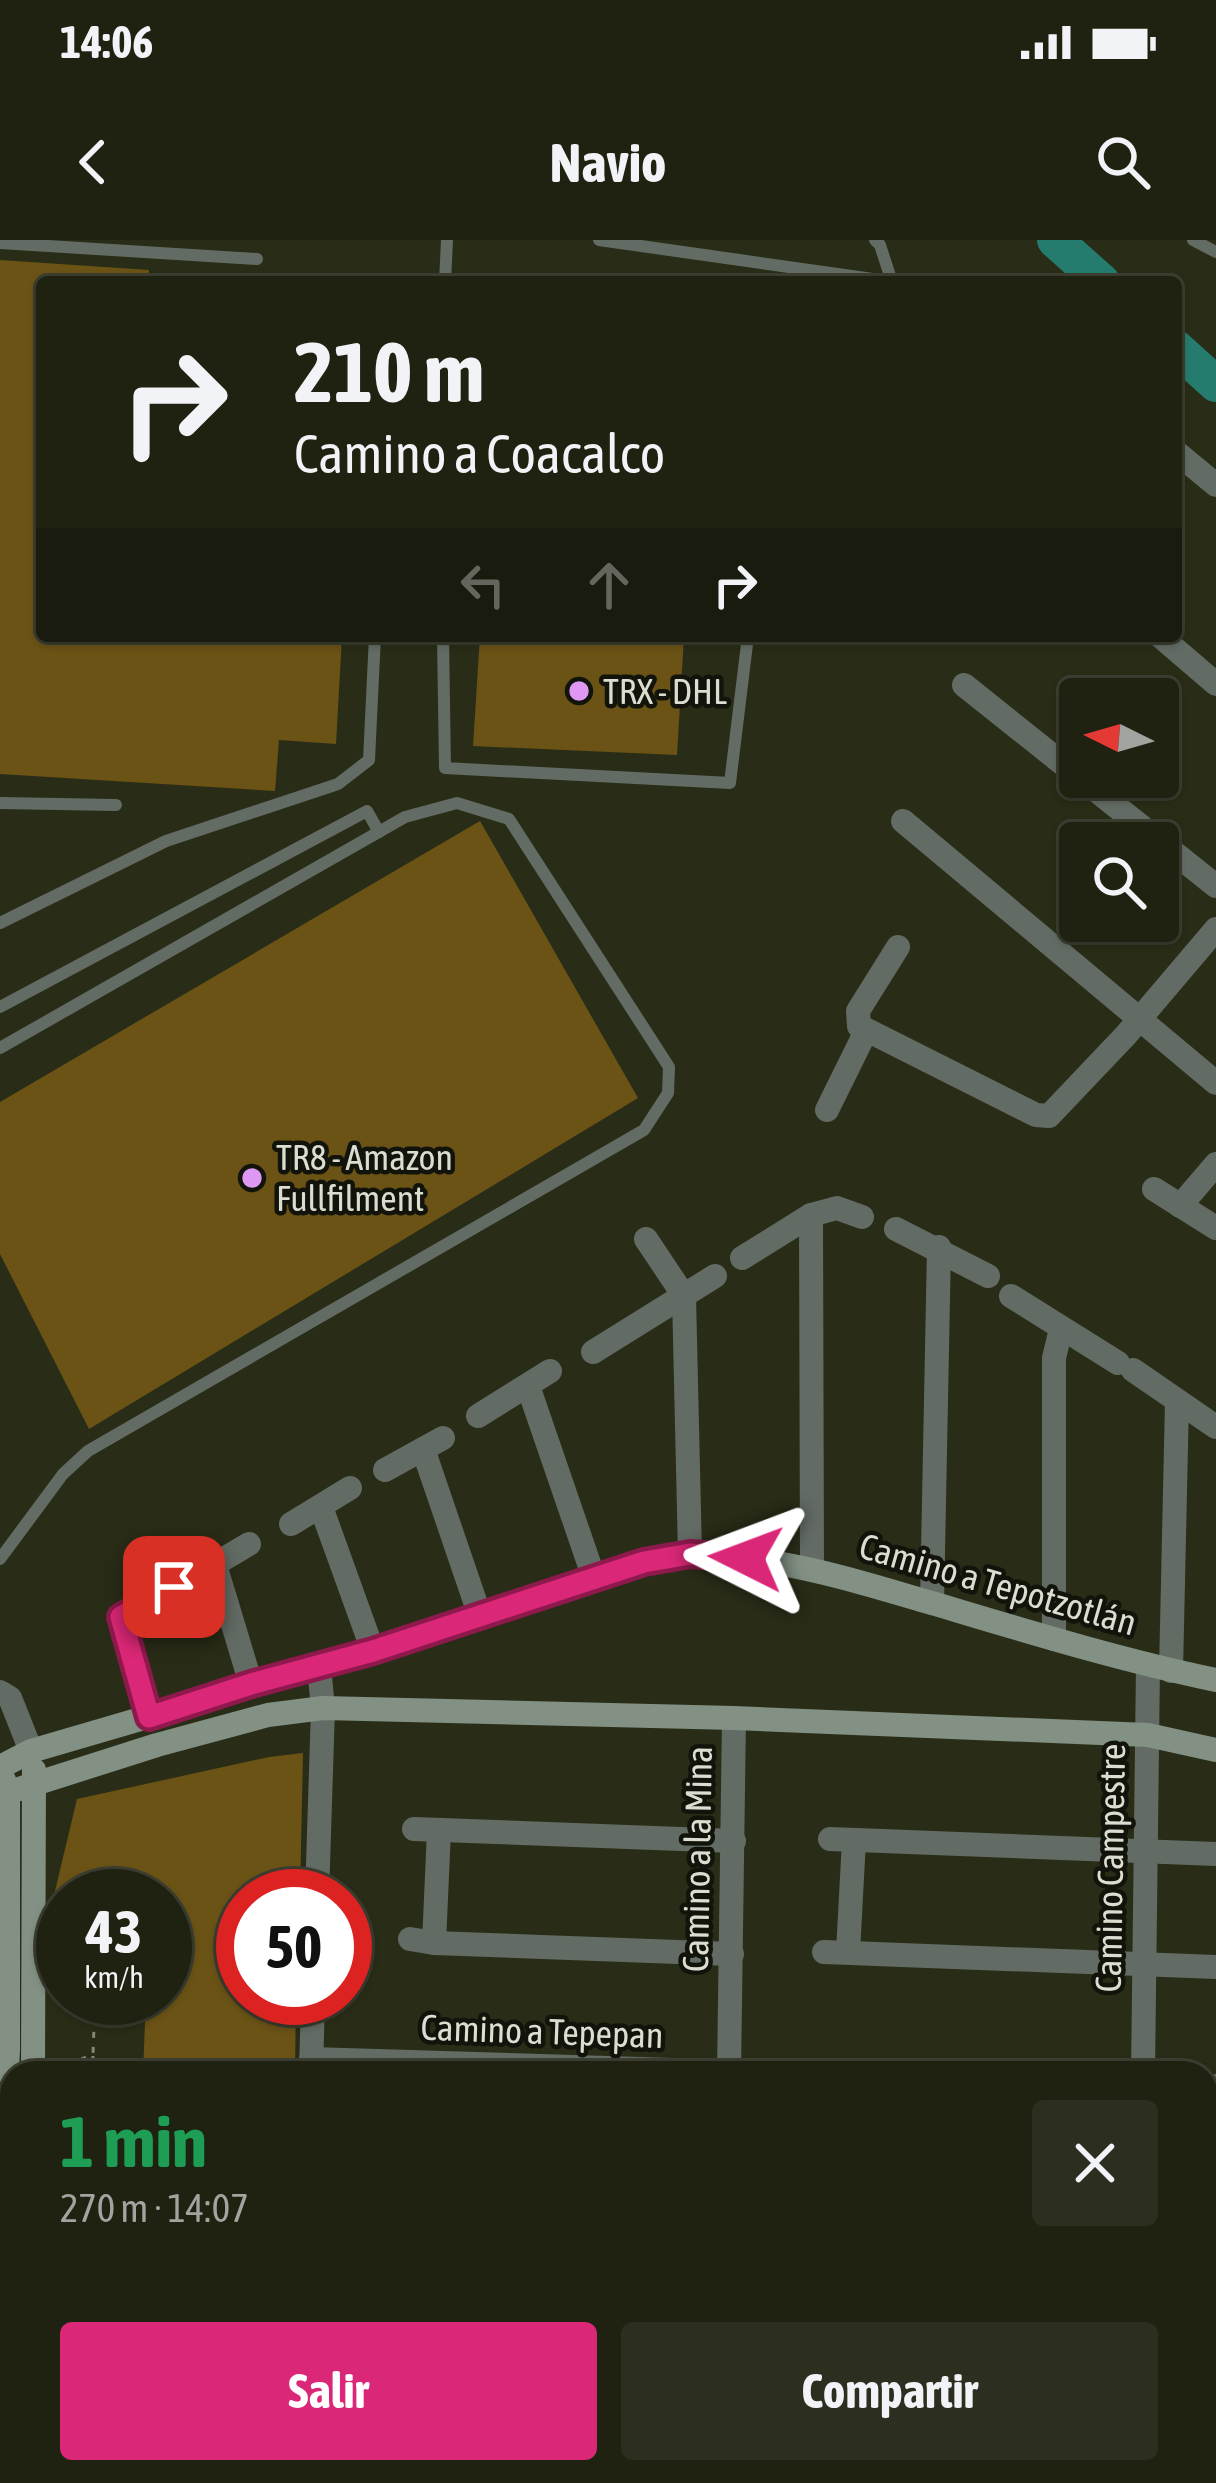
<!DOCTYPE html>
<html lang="es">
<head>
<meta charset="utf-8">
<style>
  :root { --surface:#1f2211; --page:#2c2f1f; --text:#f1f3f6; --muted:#a1a49f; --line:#3c3f31; --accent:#db2777 }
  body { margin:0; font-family:"Asap Condensed",sans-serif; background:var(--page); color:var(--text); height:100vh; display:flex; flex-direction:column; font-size:45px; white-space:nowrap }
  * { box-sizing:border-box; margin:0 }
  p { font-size:39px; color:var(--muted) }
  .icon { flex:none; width:66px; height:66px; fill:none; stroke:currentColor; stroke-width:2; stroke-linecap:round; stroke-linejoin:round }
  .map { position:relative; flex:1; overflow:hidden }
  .drawer { position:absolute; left:0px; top:1821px; width:1218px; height:423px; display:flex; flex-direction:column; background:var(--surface); border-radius:36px 36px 0 0; box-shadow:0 3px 9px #0004,0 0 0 3px var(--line) }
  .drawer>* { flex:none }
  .guide { position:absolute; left:36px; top:36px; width:1146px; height:366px; border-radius:12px; box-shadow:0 3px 9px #0004,0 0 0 3px var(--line); background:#1f2211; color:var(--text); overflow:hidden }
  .needle { width:78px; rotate:275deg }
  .fabs { position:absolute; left:1059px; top:438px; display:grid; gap:24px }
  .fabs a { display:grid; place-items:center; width:120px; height:120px; border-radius:12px; background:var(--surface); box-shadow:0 3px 9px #0004,0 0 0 3px var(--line); font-size:60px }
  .speed { position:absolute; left:36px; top:1629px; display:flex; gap:24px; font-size:60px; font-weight:700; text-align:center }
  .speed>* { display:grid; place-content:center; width:156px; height:156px; border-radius:50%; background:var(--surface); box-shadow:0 3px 9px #0004,0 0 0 3px var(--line); line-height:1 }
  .speed small { font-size:30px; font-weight:400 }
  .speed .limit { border:18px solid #d22; background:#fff; color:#111 }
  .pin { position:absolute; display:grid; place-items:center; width:102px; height:102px; color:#fff; margin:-51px; border-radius:24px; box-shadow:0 6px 18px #0006 }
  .me { position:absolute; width:132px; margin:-66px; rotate:273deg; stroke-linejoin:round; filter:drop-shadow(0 0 9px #0008) }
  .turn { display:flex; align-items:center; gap:42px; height:252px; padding:0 60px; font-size:54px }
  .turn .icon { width:156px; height:156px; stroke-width:2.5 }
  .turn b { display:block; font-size:84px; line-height:102px }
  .lanes { display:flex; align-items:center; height:114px; padding:0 60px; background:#0003; justify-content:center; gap:60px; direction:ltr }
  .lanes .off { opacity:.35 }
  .round { display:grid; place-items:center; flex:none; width:126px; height:126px; border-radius:12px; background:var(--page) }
  .head { display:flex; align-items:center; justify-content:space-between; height:204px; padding:0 60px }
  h1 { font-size:72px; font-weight:700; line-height:90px; color:#1e9e55 }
  .primary-button { display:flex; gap:24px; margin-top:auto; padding:24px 60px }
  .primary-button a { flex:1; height:138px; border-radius:12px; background:var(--accent); color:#fff; font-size:48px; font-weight:700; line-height:138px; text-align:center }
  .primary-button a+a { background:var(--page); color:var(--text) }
  .status { display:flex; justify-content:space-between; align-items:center; height:84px; padding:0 60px; background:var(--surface); direction:ltr }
  .status svg { height:33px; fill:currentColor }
  header { display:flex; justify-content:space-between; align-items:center; height:156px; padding:0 60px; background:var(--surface); font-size:54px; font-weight:700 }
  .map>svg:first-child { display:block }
</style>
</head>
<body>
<div class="status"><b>14:06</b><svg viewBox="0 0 49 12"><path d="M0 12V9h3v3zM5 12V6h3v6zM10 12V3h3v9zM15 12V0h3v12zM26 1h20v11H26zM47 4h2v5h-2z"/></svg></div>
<header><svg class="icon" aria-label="back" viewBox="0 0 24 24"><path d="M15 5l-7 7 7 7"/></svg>Navio<svg class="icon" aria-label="search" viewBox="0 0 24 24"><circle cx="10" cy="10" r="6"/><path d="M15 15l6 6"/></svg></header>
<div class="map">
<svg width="1216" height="2243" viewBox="0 0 1216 2243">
  <rect width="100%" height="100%" fill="#292d17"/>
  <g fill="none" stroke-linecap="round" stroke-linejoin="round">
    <g stroke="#257b6e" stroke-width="36">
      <polyline points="1055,0 1102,42"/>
      <polyline points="1176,108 1216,144"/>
    </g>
  </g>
  <g fill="#6b5316">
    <polygon points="0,20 149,30 148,42 42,42 42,396 342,396 336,504 279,500 275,551 0,534"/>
    <polygon points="480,396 684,396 677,515 473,506"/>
    <polygon points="480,581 638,858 89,1189 0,1014 0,862"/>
    <polygon points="303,1513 300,1656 243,1656 243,1758 296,1758 295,1833 143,1833 146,1758 165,1758 165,1656 63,1656 63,1703 50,1703 50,1672 77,1559 269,1517"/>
  </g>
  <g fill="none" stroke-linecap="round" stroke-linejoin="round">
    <g stroke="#848876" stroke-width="3" stroke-dasharray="6 9" stroke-linecap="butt">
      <polyline points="53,1832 93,1814 95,1758"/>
      <polyline points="92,1833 93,1816"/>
    </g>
    <g stroke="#636c64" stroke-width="12">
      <polyline points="599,0 894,42"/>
      <polyline points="875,0 880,5 892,42"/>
      <polyline points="1193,0 1216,12"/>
      <polyline points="0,3 257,19"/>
      <polyline points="445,42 447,0"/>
      <polyline points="443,396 445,528 730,543 748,396"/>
      <polyline points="0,563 116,565"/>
      <polyline points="0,683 166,601 338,544 369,520 375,396"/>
      <polyline points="0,767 367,571 379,592"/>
      <polyline points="0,808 405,577 457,563 509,579 669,827 668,853 644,890 88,1211 63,1234 0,1319"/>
    </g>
    <g stroke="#636c64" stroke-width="24">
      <polyline points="1176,212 1216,245"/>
      <polyline points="1160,396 1216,444"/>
      <polyline points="964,445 1216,646"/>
      <polyline points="903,581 1216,843"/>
      <polyline points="898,707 858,771 859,786 1036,875 1049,876 1126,795 1216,689"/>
      <polyline points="827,870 866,791"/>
      <polyline points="1154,949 1216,988"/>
      <polyline points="1180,966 1216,924"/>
      <polyline points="811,975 812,1328"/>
      <polyline points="896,989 988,1036"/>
      <polyline points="646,999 684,1056 690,1314"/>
      <polyline points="742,1018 811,975 837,968 862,977"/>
      <polyline points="1011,1056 1118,1123"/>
      <polyline points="593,1112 715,1036"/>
      <polyline points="1133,1130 1216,1187"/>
      <polyline points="528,1146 594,1338"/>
      <polyline points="478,1176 550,1131"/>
      <polyline points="423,1209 479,1373"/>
      <polyline points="385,1230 443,1198"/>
      <polyline points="321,1267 373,1411"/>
      <polyline points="291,1284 350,1248"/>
      <polyline points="215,1325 251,1444"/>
      <polyline points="195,1336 249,1304"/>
      <polyline points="932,1363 939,1007"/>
      <polyline points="1054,1399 1054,1118 1061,1089"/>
      <polyline points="1171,1431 1177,1161"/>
      <polyline points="0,1452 10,1458 31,1511"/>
      <polyline points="149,1477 122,1391 121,1377 174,1347"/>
      <polyline points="414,1589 734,1601"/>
      <polyline points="830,1599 1216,1614"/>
      <polyline points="317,1656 323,1468 319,1427"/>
      <polyline points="410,1699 434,1703 732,1714"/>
      <polyline points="434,1703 439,1590"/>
      <polyline points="824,1712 1216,1727"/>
      <polyline points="848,1712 854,1600"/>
      <polyline points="311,1819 770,1833"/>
      <polyline points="311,1833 313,1758"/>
      <polyline points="729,1833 734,1478"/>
      <polyline points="1143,1833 1148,1425"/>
      <polyline points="1206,1846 1216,1846"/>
      <polyline points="302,2232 302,2243"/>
      <polyline points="1133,2241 1133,2232"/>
    </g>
    <g stroke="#829184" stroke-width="24">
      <path d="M 0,1527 L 31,1511 L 373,1411 L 644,1321 C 747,1305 835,1335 932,1363 C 1026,1391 1120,1420 1216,1440"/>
      <polyline points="0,1555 157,1505 268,1475 323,1468 734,1478 1148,1495 1216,1510"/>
      <polyline points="33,1833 34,1530"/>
      <polyline points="0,1973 8,1809 8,1552 4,1540"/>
      <polyline points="0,2205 12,2205"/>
      <polyline points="18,2243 19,2232"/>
    </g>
  </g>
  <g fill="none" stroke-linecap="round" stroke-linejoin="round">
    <defs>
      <polyline id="route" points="174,1347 121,1377 149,1477 251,1444 373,1411 644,1322 690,1314 746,1318"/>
    </defs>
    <use href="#route" stroke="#8e194d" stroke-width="30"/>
    <use href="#route" stroke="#db2777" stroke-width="21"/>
  </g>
  <g fill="#de98f3" stroke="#12140b" stroke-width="4.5">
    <circle cx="579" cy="451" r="12"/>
    <circle cx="252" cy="938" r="12"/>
  </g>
  <g text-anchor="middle" stroke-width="9" stroke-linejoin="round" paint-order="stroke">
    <g font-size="36" fill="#daddcf" stroke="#12140b" text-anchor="start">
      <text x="603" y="464">TRX - DHL</text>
      <text x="276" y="930">TR8 - Amazon<tspan x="276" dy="41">Fullfilment</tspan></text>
    </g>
    <g font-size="36" fill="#daddcf" stroke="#12140b">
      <text transform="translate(998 1344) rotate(16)" y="13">Camino a Tepotzotlán</text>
      <text transform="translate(697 1619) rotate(-89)" y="13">Camino a la Mina</text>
      <text transform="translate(1110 1628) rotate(-89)" y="13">Camino Campestre</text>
      <text transform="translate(542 1791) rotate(2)" y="13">Camino a Tepepan</text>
    </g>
  </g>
</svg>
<div class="fabs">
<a><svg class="needle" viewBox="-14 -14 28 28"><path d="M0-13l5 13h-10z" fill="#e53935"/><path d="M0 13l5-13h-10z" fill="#a1a49f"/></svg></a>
<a><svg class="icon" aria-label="search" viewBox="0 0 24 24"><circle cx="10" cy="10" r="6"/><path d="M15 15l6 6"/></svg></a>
</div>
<div class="speed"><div>43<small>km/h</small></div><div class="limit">50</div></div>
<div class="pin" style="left:174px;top:1347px;background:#d93025"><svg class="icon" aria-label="arrive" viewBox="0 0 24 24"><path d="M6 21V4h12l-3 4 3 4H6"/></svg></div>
<svg class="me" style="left:746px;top:1318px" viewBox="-20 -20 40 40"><path d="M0-17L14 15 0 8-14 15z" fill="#db2777" stroke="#fff" stroke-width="4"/></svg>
<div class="guide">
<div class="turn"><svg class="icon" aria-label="right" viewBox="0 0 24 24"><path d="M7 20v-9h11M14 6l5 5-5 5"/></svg><div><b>210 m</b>Camino a Coacalco</div></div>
<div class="lanes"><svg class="icon off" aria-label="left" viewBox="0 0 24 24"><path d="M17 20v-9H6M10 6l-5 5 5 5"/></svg><svg class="icon off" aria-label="ahead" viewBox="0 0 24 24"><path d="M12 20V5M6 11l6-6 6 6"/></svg><svg class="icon" aria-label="right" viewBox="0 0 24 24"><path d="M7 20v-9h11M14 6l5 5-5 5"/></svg></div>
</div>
<section class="drawer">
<div class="head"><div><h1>1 min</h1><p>270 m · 14:07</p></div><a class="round"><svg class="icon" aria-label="close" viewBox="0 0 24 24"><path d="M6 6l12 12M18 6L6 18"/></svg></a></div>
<div class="primary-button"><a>Salir</a><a>Compartir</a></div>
</section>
</div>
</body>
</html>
